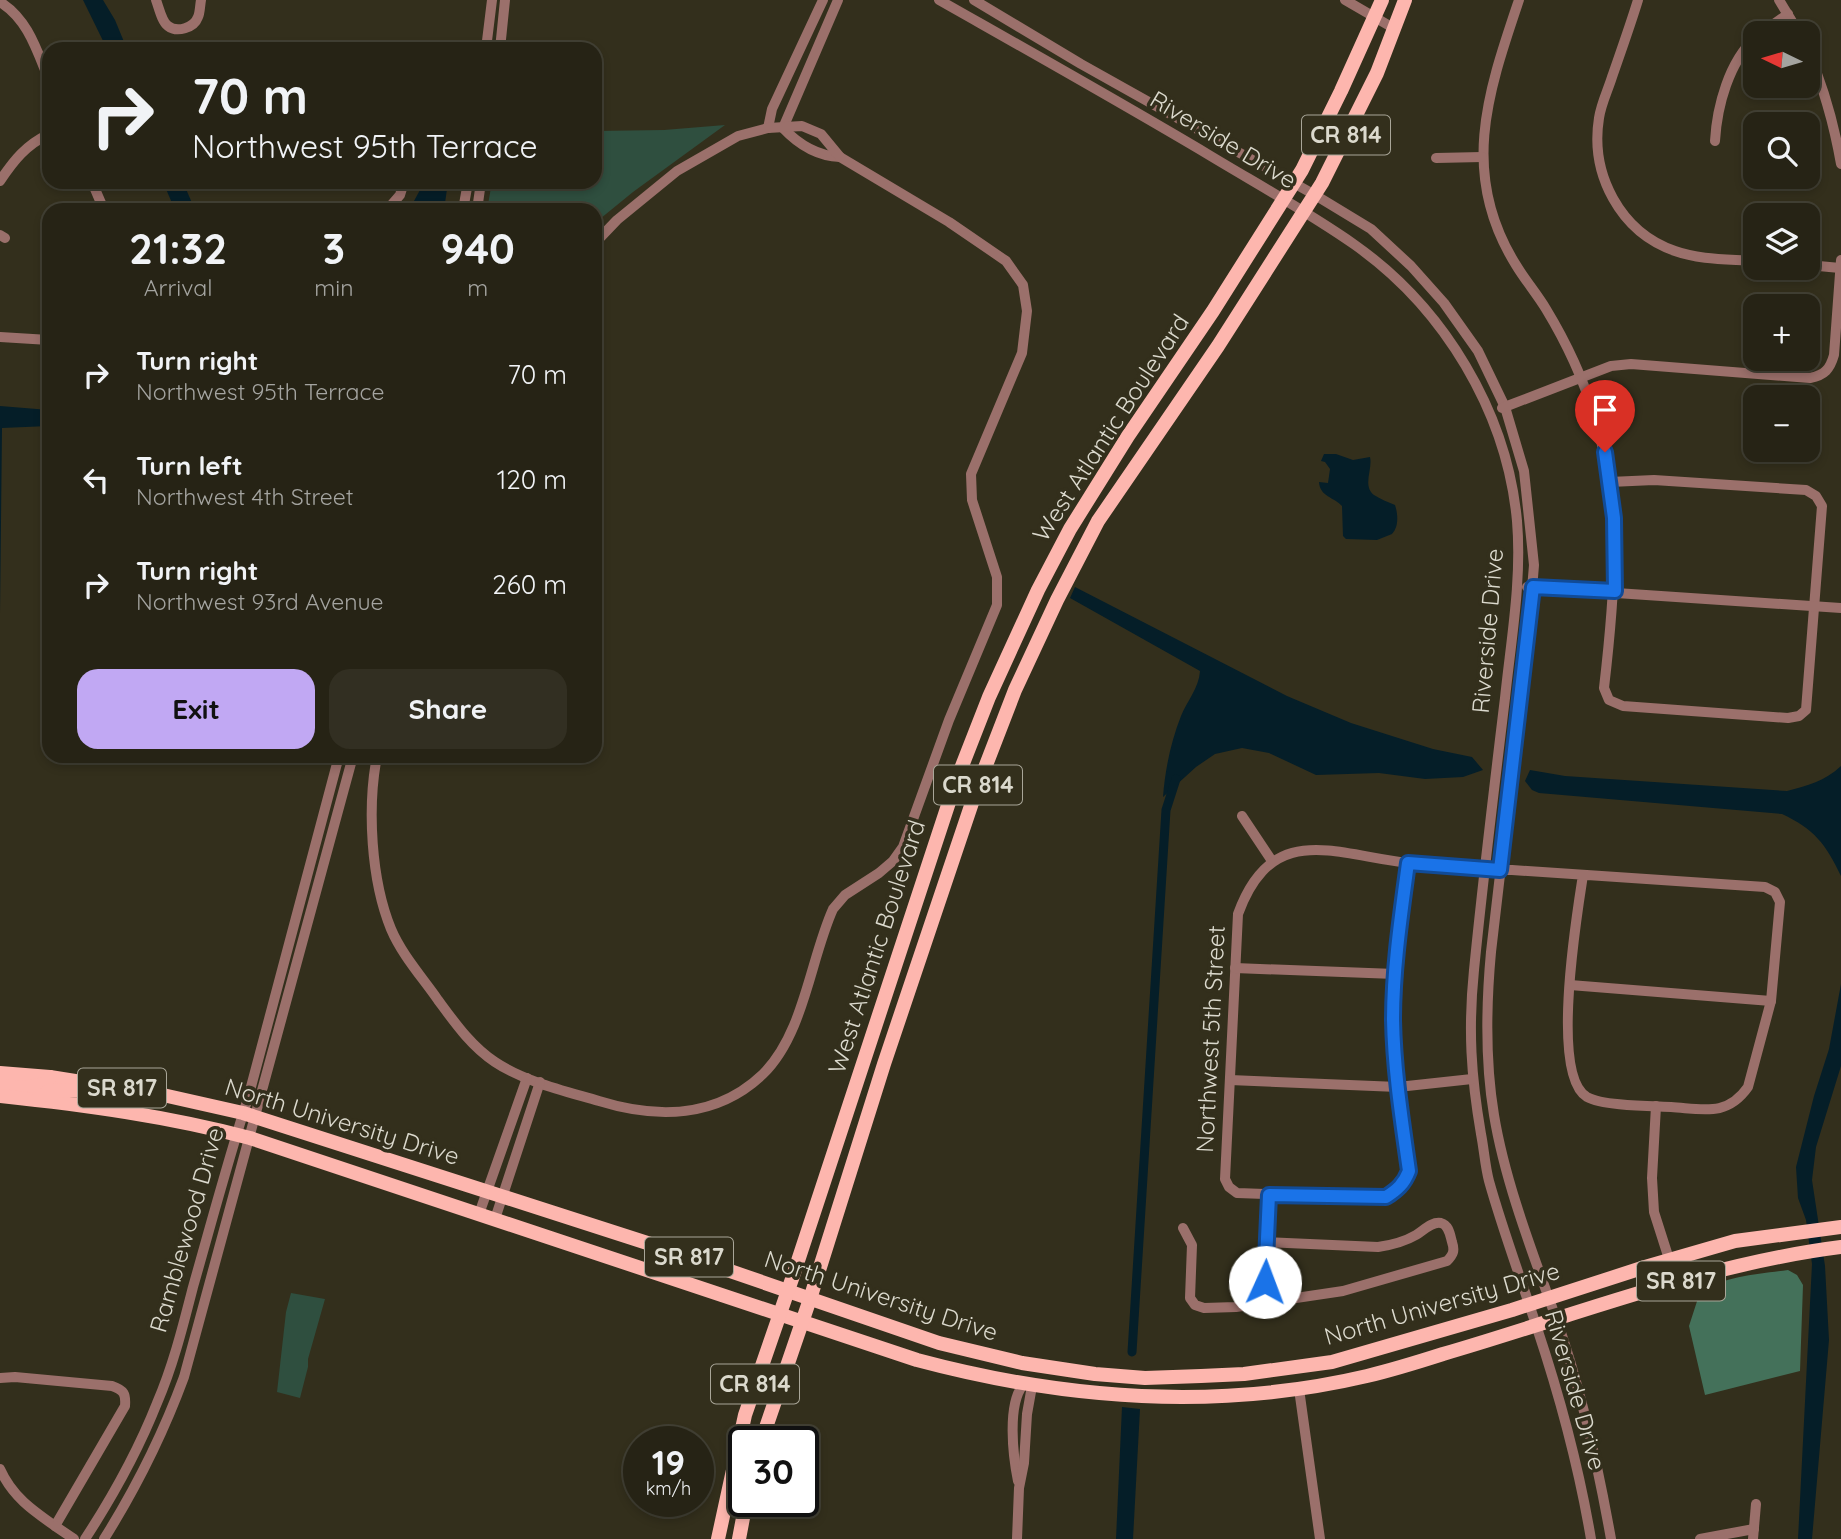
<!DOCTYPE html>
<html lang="en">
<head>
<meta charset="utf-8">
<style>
  :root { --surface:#262315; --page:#322f22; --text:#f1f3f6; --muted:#a4a4a0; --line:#424034; --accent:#c1a8f3 }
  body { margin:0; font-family:Quicksand,sans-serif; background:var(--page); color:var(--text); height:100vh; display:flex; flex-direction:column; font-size:26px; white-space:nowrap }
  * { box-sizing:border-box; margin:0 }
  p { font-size:23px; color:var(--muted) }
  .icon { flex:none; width:38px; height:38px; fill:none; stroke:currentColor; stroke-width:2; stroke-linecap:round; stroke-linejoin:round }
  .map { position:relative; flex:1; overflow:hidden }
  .side { position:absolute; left:42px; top:203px; width:560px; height:560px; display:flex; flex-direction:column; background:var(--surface); border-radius:21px; box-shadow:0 4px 10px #0003,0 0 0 2px var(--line) }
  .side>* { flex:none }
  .hud { position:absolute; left:42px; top:42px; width:560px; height:147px; border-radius:21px; box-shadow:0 4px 10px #0003,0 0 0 2px var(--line); background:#262315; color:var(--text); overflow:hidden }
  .needle { width:46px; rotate:275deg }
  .fabs { position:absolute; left:1743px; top:21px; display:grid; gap:14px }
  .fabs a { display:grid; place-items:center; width:77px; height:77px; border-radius:14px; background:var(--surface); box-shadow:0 4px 10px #0003,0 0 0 2px var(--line); font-size:35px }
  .speed { position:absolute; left:623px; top:1426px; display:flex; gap:14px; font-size:35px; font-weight:700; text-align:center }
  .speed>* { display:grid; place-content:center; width:91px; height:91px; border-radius:50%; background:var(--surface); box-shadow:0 4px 10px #0003,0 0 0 2px var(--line); line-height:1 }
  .speed small { font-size:18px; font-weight:400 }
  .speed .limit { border:4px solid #111; border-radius:10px; background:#fff; color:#111 }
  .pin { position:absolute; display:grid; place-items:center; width:60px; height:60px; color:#fff; margin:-72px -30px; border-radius:50% 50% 50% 0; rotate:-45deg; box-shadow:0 0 7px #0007 }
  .pin .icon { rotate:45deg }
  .me { position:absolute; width:77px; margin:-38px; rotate:2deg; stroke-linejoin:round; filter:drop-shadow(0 0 5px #0008) }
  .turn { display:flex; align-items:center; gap:24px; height:147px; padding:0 35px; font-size:32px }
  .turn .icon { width:91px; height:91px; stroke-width:2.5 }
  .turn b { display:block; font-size:49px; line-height:60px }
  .eta { display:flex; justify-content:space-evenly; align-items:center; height:119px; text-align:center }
  .eta b { font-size:42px; font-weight:700; line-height:49px }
  .action { display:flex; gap:14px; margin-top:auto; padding:14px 35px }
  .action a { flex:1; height:80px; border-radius:21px; background:var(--accent); color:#111; font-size:28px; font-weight:700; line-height:80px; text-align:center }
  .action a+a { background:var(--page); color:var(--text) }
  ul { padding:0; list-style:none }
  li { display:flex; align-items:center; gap:21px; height:105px; padding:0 35px }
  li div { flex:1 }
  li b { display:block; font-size:26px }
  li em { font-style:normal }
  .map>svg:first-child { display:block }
</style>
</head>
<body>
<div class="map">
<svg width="1841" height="1539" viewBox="0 0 1841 1539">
  <rect width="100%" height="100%" fill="#332f1c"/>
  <g fill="#2f4f3f">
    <polygon points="725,125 633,192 595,223 595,210 487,210 492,182 595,182 595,131 664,130"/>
    <polygon points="291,1293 325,1299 308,1359 308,1367 300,1398 277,1392 286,1312"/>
  </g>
  <path fill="#44715a" d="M 1788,1270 L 1797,1275 L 1803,1285 L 1800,1371 L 1705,1395 L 1689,1326 L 1700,1292 C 1726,1276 1758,1274 1788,1270 Z"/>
  <g fill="#051e28">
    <polygon points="83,0 103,0 115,20 127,49 107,49"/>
    <polygon points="163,182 183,182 195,210 175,210"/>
    <polygon points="421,182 448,182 444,210 409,210 420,190"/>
    <polygon points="0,406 49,410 49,426 2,428 0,614"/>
    <path d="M 1324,454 L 1336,454 L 1353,460 L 1370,457 C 1373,469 1362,486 1374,495 C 1380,499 1388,502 1395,505 C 1398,514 1399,527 1392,534 L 1377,540 L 1346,539 L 1343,536 L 1342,506 C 1334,497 1320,497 1319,482 L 1328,483 L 1330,469 L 1325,462 L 1321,461 Z"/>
    <path d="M 1075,587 L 1287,696 L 1351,723 L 1433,749 L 1472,757 L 1483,770 L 1463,777 L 1425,779 L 1379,773 L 1316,775 L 1269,753 L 1242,748 L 1215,754 L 1196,767 L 1163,797 C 1165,770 1171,741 1181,716 C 1187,701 1199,688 1200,671 L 1070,598 Z"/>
    <path d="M 1841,766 L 1841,876 C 1826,844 1814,829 1782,814 L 1539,793 L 1532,790 L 1525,781 L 1530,770 L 1565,776 L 1787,791 C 1807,786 1825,781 1841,766 Z"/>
    <polygon points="1841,984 1841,1066 1816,1147 1812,1180 1825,1266 1829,1340 1812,1539 1798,1539 1812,1264 1806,1220 1798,1198 1796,1167 1814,1096 1829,1049"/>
    <polygon points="1122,1407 1140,1409 1133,1539 1116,1539"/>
  </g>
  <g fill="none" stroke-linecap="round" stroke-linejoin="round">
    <polyline stroke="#051e28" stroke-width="9" points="1132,1352 1166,810 1176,779"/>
    <g stroke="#9b706b" stroke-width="10">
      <path d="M 156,0 C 159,8 162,22 168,26 C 177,33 194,28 198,17 C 200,13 200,5 201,0"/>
      <path d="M 939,0 C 1029,51 1120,102 1209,155 C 1257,184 1308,212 1355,245 C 1444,308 1507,412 1517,521 C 1522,580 1511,640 1505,698 C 1494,789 1483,879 1474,970 C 1468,1029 1471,1076 1481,1134 C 1484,1149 1485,1166 1489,1181 C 1503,1231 1521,1279 1537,1328 C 1560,1397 1579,1468 1591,1539"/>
      <path d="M 974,0 L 1081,64 L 1315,195 L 1371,229 L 1411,266 L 1444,303 L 1478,351 L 1505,407 L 1524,471 L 1534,565 L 1529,626 L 1491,952 C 1486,1006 1485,1061 1494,1115 C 1505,1182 1533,1254 1556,1318 C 1581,1388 1598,1466 1611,1539"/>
      <polyline points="1345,0 1395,29"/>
      <path d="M 1519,0 C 1488,92 1459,174 1516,265 C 1525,280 1537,294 1546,309 C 1566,342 1583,378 1594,415 C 1623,508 1615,593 1604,688 L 1609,700 L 1623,706 L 1788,718 L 1799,716 L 1806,710 L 1822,506 L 1816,496 L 1806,490 L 1654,480 L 1610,482"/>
      <path d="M 1638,0 C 1630,26 1621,51 1612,77 C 1608,90 1601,104 1599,118 C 1590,174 1620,232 1675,251 C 1700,260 1729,259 1755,261"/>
      <polyline points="1779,0 1799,33"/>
      <path d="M 0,2 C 28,19 37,51 49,80"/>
      <polyline points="1761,33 1788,14"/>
      <polyline points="486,49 492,0"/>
      <polyline points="500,49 505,0"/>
      <path d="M 1808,51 C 1824,88 1834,124 1841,164"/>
      <polyline points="768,128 772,109 823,0"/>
      <polyline points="783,128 838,0"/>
      <path d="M 783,128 C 798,144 817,156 840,157"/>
      <path d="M 1715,141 C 1717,106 1729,62 1755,38"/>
      <polyline points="1436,158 1482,157"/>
      <path d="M 0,181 C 14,160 26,145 49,134"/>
      <polyline points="92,182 104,210"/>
      <polyline points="387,210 400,195 404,182"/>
      <polyline points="463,210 468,182"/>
      <polyline points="477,210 481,182"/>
      <polyline points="0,235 5,238"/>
      <polyline points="1808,265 1840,268"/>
      <polyline points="0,337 49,340"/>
      <path d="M 1502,408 L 1611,366 L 1631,364 L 1810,378 C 1825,375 1830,369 1834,355 L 1841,260"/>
      <polyline points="1527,587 1841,608"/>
      <path d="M 377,756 C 367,808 371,880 391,929 C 402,955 422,977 438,1000 C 455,1023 471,1046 495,1062 C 525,1082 565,1091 599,1101 C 657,1119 717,1118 763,1074 C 804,1034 810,960 833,909 L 845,895 L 879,873 L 893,861 L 903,847 L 949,720 L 997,605 L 997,577 L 972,500 L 971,474 L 1022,353 L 1027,311 L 1023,285 L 1006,261 L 949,222 L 840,157 L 821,134 L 802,126 L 768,128 L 738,136 L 677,171 L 617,220 L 595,243"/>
      <polyline points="1242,816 1272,861"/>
      <path d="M 1408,863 C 1401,915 1392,968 1393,1020 C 1394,1071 1402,1121 1409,1171 C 1402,1188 1392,1197 1374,1198 L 1237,1193 L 1229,1187 L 1225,1179 L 1238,914 C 1272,820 1335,855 1409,863 C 1439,866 1470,867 1500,870 L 1512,870 L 1765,887 L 1775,892 L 1780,902 L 1771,1001 L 1748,1087 C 1727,1117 1703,1109 1671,1107 C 1651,1106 1603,1106 1587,1097 C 1550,1075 1577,914 1583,875"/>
      <polyline points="1235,968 1395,974"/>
      <polyline points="1570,985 1771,1001"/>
      <polyline points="1230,1080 1398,1087 1472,1079"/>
      <polyline points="1656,1106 1652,1178 1654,1212 1669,1259"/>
      <polyline points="479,1214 527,1078"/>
      <polyline points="495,1219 540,1082"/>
      <path d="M 1183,1228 L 1192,1245 L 1190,1298 L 1195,1305 L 1204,1308 L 1236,1307 L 1343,1291 L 1447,1261 C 1453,1255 1455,1251 1452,1242 C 1450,1235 1449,1225 1441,1223 C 1432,1221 1423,1231 1416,1235 C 1404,1242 1392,1245 1378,1247 L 1267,1242"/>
      <polyline points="1265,1302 1269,1195"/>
      <path d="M 0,1378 L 15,1377 L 112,1386 C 124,1390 126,1394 125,1406 L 55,1526 C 32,1510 12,1496 0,1469"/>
      <polyline points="1299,1389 1320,1539"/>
      <path d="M 1018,1481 C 1013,1456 1007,1405 1023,1385"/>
      <polyline points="55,1526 74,1539"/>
      <path d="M 85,1539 C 113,1496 138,1451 157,1403 C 173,1366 183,1326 193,1287 C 211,1224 228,1160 248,1098 L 339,756"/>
      <path d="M 104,1539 C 136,1488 163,1434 184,1377 L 353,756"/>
      <polyline points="1017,1539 1019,1488 1024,1463 1027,1414 1032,1386"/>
      <polyline points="1700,1539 1754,1529"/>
      <polyline points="1753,1539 1756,1504"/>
    </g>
    <g stroke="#fdb6ae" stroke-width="14">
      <polyline points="0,1073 50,1077 163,1095 243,1113 669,1250 939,1343 1022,1363 1095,1374 1145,1378 1201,1376 1244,1374 1332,1362 1512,1310 1645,1267 1735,1241 1841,1227"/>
      <polyline points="0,1086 28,1088 46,1083 50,1077"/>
      <path d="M 0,1096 C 85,1105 167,1116 250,1138 L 917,1360 C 1063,1399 1218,1411 1367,1376 C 1392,1370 1418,1362 1443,1354 C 1574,1316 1705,1264 1841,1247"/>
      <polyline points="37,1100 50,1090 83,1091"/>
      <polyline points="761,1442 810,1299 884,1064 976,791 1015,690 1057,600 1098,521 1218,346 1322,183 1377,73 1405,0"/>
      <polyline points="718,1539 745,1415 793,1276 955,784 989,697 1038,590 1070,529 1128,436 1213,311 1302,170 1341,91 1382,0"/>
      <polyline points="739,1539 746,1502"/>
    </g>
  </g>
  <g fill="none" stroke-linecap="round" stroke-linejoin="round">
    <defs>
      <path id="route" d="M 1265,1282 L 1269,1195 L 1386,1197 C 1397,1190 1404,1184 1409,1171 C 1402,1121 1394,1071 1393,1020 C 1393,968 1401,915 1408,863 L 1500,870 L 1533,587 L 1615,591 L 1614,518 L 1605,452"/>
    </defs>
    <use href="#route" stroke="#114b97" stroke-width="18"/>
    <use href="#route" stroke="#1a73e8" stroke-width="12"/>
  </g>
  <g text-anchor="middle" stroke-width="7" stroke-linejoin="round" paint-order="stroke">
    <g fill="#332f1c" stroke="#a9a698" stroke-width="2">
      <rect x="1302" y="115.5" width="88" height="39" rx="5"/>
      <rect x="934" y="765.5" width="88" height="39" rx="5"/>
      <rect x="78" y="1068.5" width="88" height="39" rx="5"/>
      <rect x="645" y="1237.5" width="88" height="39" rx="5"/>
      <rect x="1637" y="1261.5" width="88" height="39" rx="5"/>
      <rect x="711" y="1364.5" width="88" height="39" rx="5"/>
    </g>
    <g font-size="23" font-weight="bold" fill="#dbd9cd">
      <text x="1346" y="143">CR 814</text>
      <text x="978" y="793">CR 814</text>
      <text x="122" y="1096">SR 817</text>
      <text x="689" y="1265">SR 817</text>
      <text x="1681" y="1289">SR 817</text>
      <text x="755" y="1392">CR 814</text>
    </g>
    <g font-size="24" fill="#dbd9cd" stroke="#332f1c">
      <text transform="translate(1223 140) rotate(31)" y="8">Riverside Drive</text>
      <text transform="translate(1111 428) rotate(-57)" y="8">West Atlantic Boulevard</text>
      <text transform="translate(1488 631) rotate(-85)" y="8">Riverside Drive</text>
      <text transform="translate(877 947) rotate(-72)" y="8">West Atlantic Boulevard</text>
      <text transform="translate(1211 1039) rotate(-87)" y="8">Northwest 5th Street</text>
      <text transform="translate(342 1122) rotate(17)" y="8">North University Drive</text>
      <text transform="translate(187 1230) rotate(-74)" y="8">Ramblewood Drive</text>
      <text transform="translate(881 1296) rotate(18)" y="8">North University Drive</text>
      <text transform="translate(1442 1304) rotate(-16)" y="8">North University Drive</text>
      <text transform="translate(1575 1390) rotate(74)" y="8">Riverside Drive</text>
    </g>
  </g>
</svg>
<div class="fabs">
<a><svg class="needle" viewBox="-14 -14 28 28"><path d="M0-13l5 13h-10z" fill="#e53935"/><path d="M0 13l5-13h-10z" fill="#a4a4a0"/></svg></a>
<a><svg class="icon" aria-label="search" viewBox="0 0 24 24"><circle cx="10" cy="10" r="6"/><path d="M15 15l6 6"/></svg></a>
<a><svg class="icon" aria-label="layers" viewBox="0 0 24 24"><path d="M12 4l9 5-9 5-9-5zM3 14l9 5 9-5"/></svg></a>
<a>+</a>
<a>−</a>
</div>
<div class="speed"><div>19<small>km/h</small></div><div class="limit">30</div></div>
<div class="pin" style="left:1605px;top:452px;background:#d93025"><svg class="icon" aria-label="arrive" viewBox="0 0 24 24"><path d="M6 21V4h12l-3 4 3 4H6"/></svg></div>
<svg class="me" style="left:1265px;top:1282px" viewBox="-20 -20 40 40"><circle r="19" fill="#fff"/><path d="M0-13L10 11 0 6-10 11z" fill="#1a73e8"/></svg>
<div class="hud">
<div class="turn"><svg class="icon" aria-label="right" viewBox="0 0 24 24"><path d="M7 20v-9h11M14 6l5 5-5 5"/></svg><div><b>70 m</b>Northwest 95th Terrace</div></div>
</div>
<section class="side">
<div class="eta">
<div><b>21:32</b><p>Arrival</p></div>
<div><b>3</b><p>min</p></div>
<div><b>940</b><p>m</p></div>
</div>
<ul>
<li><svg class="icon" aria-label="right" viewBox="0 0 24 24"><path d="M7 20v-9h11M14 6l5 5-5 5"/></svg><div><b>Turn right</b><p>Northwest 95th Terrace</p></div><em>70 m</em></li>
<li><svg class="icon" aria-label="left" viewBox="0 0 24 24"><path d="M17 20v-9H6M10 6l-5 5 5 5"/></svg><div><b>Turn left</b><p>Northwest 4th Street</p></div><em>120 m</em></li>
<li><svg class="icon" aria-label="right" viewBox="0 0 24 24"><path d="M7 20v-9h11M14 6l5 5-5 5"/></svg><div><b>Turn right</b><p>Northwest 93rd Avenue</p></div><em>260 m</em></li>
</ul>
<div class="action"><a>Exit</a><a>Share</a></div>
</section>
</div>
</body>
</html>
